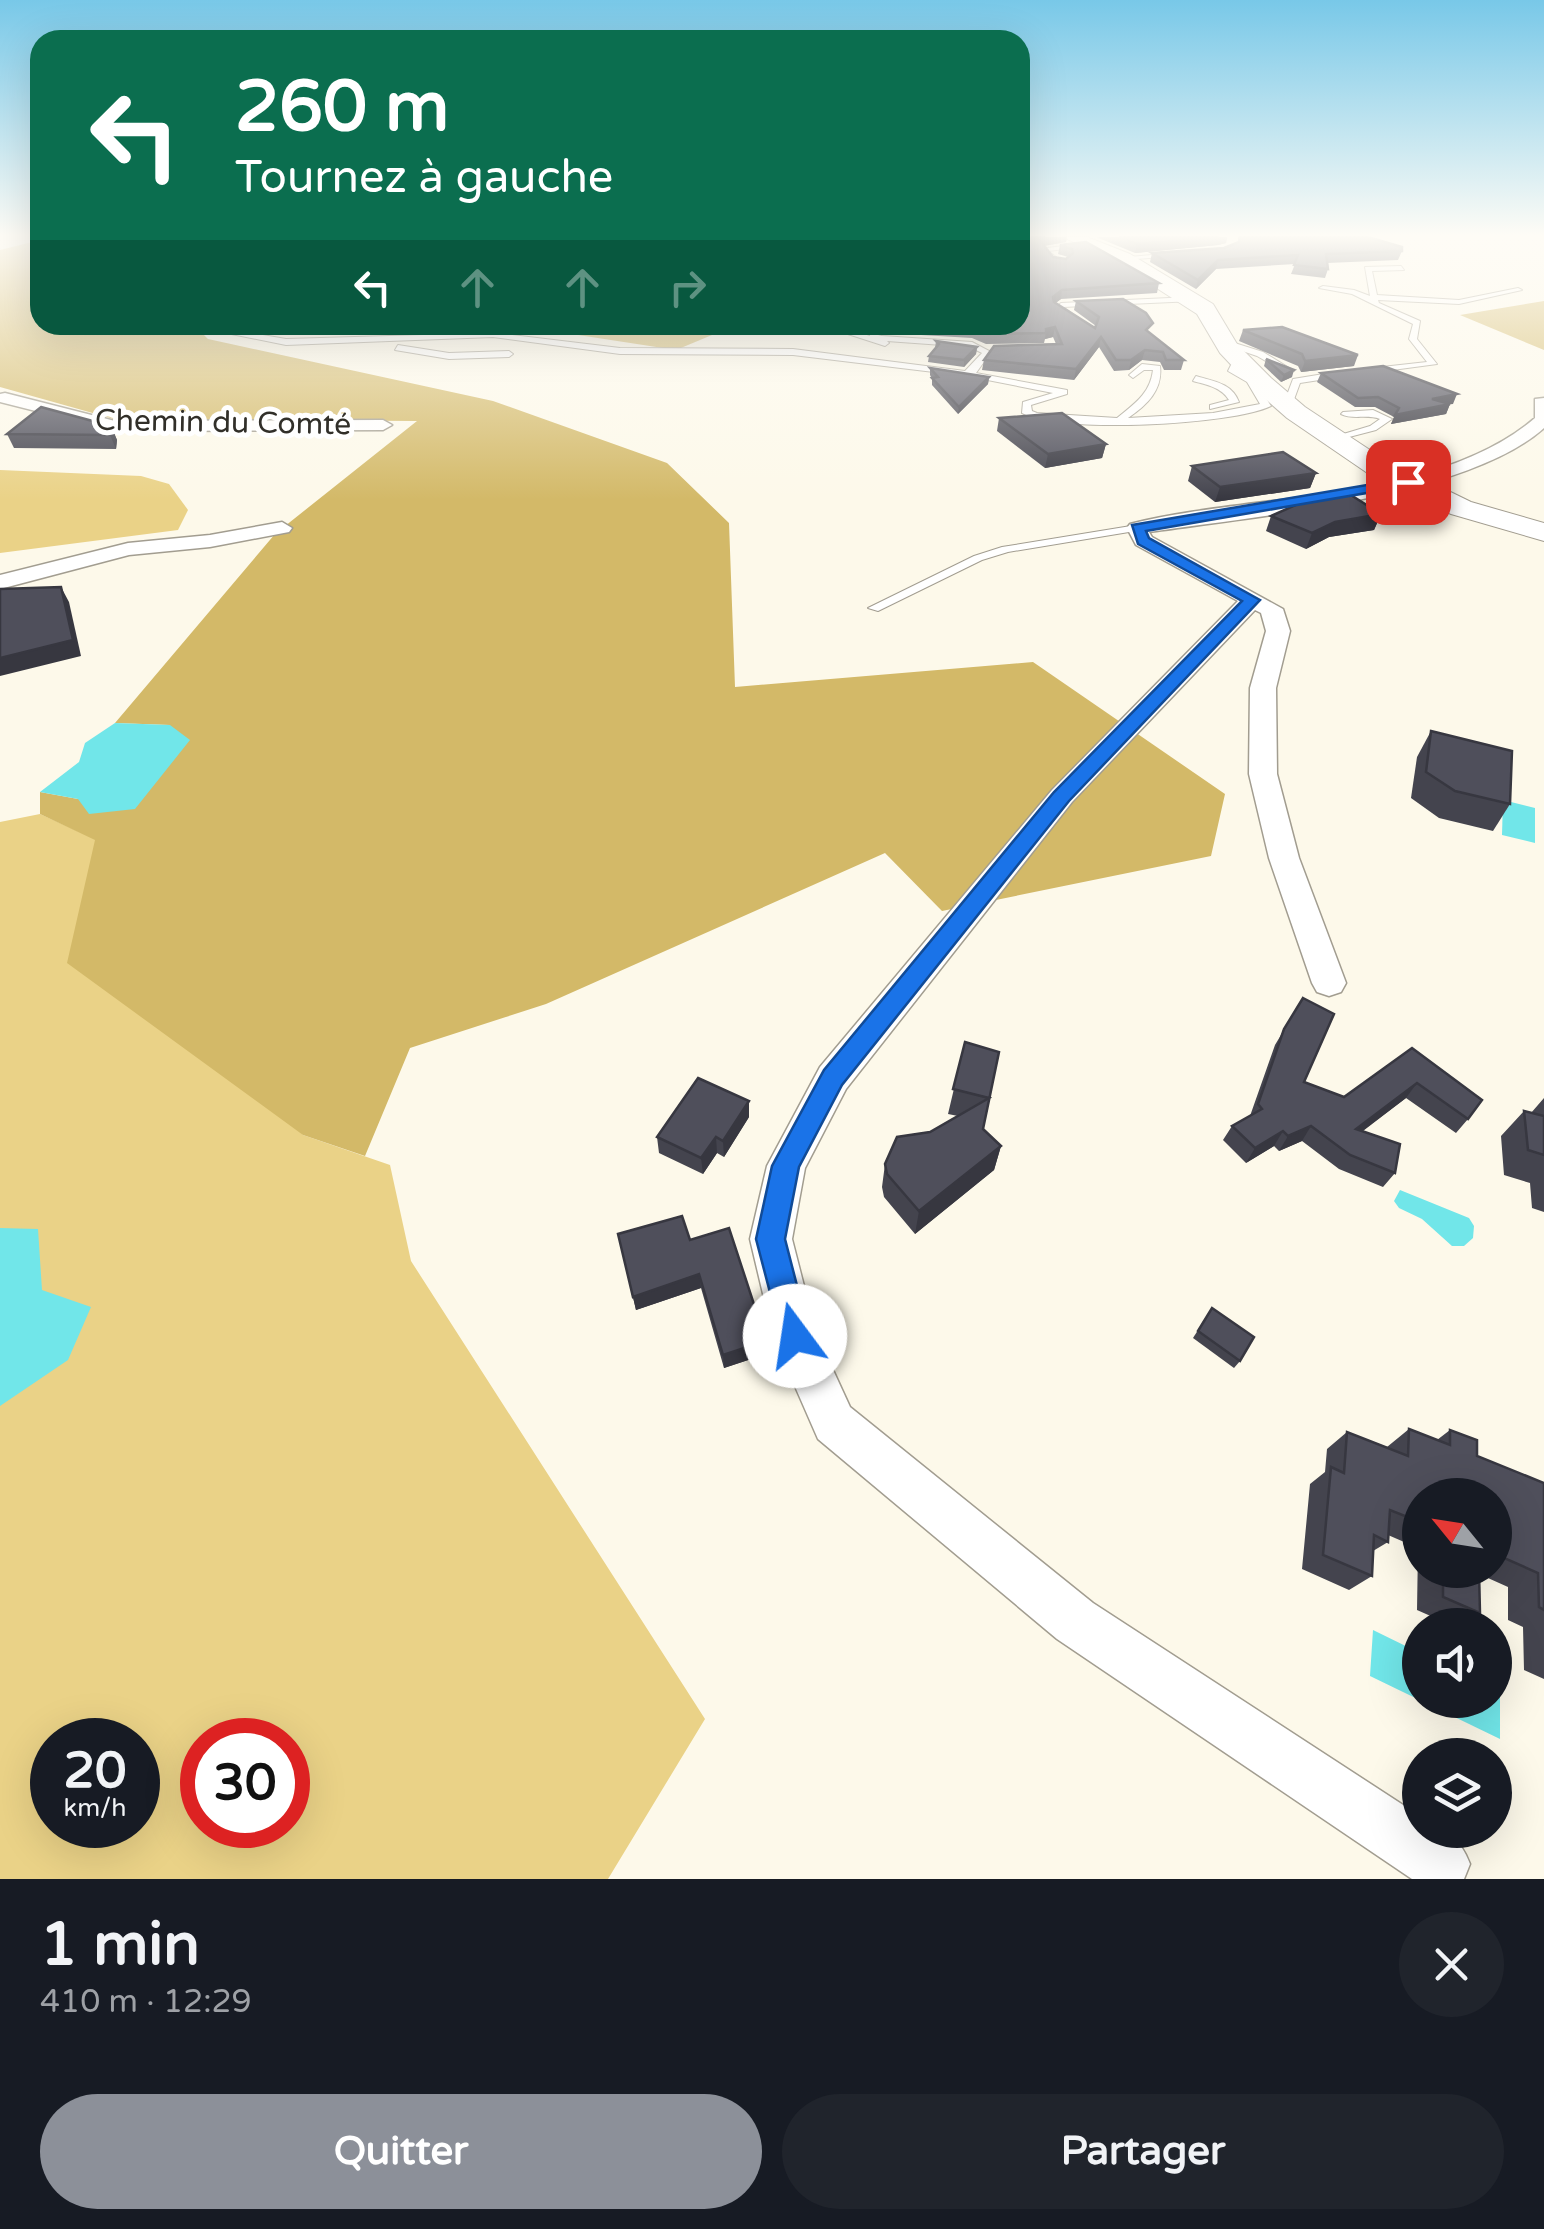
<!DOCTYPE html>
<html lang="fr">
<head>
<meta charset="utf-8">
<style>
  :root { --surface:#171b24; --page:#20242c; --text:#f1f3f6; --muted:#9ea1a6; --accent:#8c9099 }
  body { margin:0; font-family:"Varela Round",sans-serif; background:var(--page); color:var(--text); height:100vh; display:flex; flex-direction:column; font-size:38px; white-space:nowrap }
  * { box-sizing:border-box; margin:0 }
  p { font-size:32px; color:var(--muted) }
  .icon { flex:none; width:55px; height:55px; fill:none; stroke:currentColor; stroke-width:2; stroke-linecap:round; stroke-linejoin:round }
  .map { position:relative; height:1879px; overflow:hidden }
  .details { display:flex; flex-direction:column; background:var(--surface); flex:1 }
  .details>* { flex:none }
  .top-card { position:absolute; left:30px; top:30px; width:1000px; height:305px; border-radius:30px; box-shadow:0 10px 40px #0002; background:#0b6e4f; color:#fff; overflow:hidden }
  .needle { width:65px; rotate:300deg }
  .buttons { position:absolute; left:1402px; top:1478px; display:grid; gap:20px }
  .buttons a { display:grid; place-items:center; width:110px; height:110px; border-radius:50%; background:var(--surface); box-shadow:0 10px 40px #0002; font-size:50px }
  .speed { position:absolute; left:30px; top:1718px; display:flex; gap:20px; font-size:50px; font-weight:700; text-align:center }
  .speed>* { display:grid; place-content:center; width:130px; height:130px; border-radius:50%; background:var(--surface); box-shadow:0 10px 40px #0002; line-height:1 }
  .speed small { font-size:25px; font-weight:400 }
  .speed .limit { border:15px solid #d22; background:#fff; color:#111 }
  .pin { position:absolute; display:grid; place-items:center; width:85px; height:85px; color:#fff; margin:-42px; border-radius:20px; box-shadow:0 5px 15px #0006 }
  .me { position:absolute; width:110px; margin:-55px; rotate:346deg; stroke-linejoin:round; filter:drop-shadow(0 0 8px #0008) }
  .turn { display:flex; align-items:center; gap:35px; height:210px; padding:0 40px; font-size:45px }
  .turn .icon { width:130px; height:130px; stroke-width:2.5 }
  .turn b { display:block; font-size:70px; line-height:85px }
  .lanes { display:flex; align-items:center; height:95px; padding:0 40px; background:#0003; justify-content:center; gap:50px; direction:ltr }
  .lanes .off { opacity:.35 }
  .round { display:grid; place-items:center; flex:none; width:105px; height:105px; border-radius:52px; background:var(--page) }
  .summary { display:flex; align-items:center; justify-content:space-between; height:170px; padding:0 40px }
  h1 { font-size:60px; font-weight:800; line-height:75px }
  .button { display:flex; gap:20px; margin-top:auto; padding:20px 40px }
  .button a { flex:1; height:115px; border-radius:60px; background:var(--accent); color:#fff; font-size:40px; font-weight:800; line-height:115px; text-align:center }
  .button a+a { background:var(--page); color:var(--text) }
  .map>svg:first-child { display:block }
</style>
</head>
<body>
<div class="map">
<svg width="1544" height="1879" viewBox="0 0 1544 1879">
  <rect width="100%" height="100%" fill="#fdf9ea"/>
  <g fill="#ead287" fill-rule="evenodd">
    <polygon points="0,470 141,476 169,484 188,510 178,530 0,553"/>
    <path d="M 40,814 L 95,839 L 303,1135 L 390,1165 L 411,1261 L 705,1719 L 608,1879 L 0,1879 L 0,822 ZM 52,1740 L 138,1740 L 138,1825 L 52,1825 ZM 202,1740 L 288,1740 L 288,1825 L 202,1825 Z"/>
  </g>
  <g fill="#d3b968">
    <polygon points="40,240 40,325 194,325 208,339 493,401 667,463 729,523 735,687 1033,662 1225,794 1211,856 942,911 885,853 546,1004 410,1048 365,1156 303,1135 67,963 95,840 40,814 40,792 78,799 170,725 115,723 275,534 417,421 114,419 0,387 0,250"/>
    <polygon points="1544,301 1544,350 1460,315"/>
    <polygon points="513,325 690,325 712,335 676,350"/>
  </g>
  <g fill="#71e6e9">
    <polygon points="115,723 170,725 190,740 135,809 89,814 78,799 40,792 79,762 85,743"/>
    <polygon points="1503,800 1535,808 1535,843 1502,835"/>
    <polygon points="1400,1190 1469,1218 1474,1226 1473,1238 1464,1246 1452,1246 1422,1219 1399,1208 1394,1201"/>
    <polygon points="0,1228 38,1229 42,1290 91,1307 68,1360 0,1406"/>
    <polygon points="1373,1630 1420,1653 1420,1700 1495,1700 1495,1688 1500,1690 1500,1739 1370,1676"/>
  </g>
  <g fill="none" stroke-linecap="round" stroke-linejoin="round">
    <defs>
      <g id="lane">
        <polygon points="1080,244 1082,247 1048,251 1061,261 1057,263 1039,249"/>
        <polygon points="1173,253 1175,256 1123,260 1119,258"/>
        <polygon points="1401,266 1404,270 1372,271 1377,295 1459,300 1518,288 1522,290 1459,304 1378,300 1379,303 1420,321 1417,339 1437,364 1370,373 1373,368 1427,362 1409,339 1413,324 1352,294 1319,288 1323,286 1354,290 1370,296 1365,267"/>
        <polygon points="1191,297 1194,301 1063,307 1078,318 1075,322 1054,309 1061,303"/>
        <path d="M 187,325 L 205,325 L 286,339 L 492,333 L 512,325 L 523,325 L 503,334 L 620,348 L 793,349 L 965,371 L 982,353 L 970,347 L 887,341 L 889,343 L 885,346 L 820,325 L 833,325 L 870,336 L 868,325 L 876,325 L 878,335 L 882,336 L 972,342 L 991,352 L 976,373 L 1067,390 L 1067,394 L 1031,405 L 1032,411 L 1037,413 L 1117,418 C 1134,404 1150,394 1153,370 L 1144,370 L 1133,378 L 1129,375 L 1142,364 L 1160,366 C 1163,390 1147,405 1128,418 L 1213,413 L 1260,404 L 1247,382 L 1228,371 L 1231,365 L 1245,362 L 1248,367 L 1237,370 L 1253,378 L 1271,406 C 1232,425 1060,434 1022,413 L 1023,402 L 1053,393 L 967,376 L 793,355 L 620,354 L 493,337 L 286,345 Z"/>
        <polygon points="1222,339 1263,352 1294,371 1287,373 1257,356 1219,343"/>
        <polygon points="398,345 449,353 509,351 513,354 509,357 449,359 395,350"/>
        <polygon points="1342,371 1345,376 1300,383 1292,405 1284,403 1293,379"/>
        <path d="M 1196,376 C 1213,381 1232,383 1239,402 L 1210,409 L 1210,405 L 1229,400 C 1221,387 1207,385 1193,381 Z"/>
        <path d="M 1373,410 L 1392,419 L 1376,430 L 1330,442 L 1330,438 L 1370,426 L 1380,419 C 1367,414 1352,420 1341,414 L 1343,412 Z"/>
        <polygon points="1137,525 1141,526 1141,530 1008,552 982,560 878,611 868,608 974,556 1002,547"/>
      </g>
      <g id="street">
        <polygon points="5,393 115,421 383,420 392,425 383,430 115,431 0,402 0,394"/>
        <path d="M 1544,398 L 1544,428 C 1467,497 1254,517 1149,532 L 1152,537 L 1283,609 L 1290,631 L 1276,688 L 1277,774 L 1299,858 L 1346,983 L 1341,992 L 1329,996 L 1317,992 L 1312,983 L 1269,858 L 1249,774 L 1250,688 L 1266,631 L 1261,613 L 1255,610 L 1072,802 L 846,1089 L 805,1168 L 792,1239 L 816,1333 L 850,1407 L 1093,1603 L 1420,1816 L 1420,1830 C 1448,1830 1460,1838 1470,1864 L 1464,1879 L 1412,1879 L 1057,1639 L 818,1439 L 773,1336 L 750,1239 L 767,1166 L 820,1067 L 1052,790 L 1238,601 L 1136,545 L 1127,528 L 1130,524 C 1252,493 1436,503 1535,418 L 1535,399 Z"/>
        <polygon points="282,522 292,528 289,532 210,547 129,555 0,589 0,575 128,543 210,535"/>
      </g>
      <polygon id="secondary" points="1063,237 1087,237 1130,254 1213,304 1237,344 1271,378 1305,407 1385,460 1471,502 1544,523 1544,541 1451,514 1366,472 1287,418 1254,389 1220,353 1197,314 1116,262"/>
    </defs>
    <use href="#lane" stroke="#a29d90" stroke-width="2"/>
    <use href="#street" stroke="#a29d90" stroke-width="3"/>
    <use href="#secondary" stroke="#a29d90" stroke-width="2"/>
    <use href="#lane" fill="#fff" fill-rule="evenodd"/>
    <use href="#street" fill="#fff" fill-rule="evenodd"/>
    <use href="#secondary" fill="#fff" fill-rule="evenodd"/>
  </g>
  <g fill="#44444e" fill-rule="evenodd">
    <polygon points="1020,237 1066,242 1044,246 1053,257 1066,259 1068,257 1058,254 1060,245 1086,242 1159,283 1157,293 1061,299 1055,303 1095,328 1096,326 1074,310 1076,301 1151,334 1184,360 1181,370 1164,370 1160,362 1142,360 1129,370 1114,371 1099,347 1074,380 982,370 984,360 1056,344 1053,337 1045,339 1044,343 986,344 972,338 921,335 910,325 1020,325"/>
    <polygon points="1096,237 1227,237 1226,243 1218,245 1135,253"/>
    <polygon points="1238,237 1368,237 1402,251 1398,260 1327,263 1328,269 1325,278 1291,274 1295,264 1216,269 1196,289 1150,262 1152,253 1224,248 1238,242"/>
    <polygon points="1243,330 1354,366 1301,372 1298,366 1239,341"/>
    <polygon points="936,341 977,347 976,354 964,367 928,362 929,356 935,348"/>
    <polygon points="1266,359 1292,377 1281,382 1264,366"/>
    <polygon points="930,368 989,377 988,384 958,414 932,385 932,379 930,375"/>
    <polygon points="1321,373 1453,404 1450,404 1446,414 1391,424 1394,417 1375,407 1355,407 1317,382"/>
    <polygon points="999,418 1106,444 1102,458 1045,468 997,431"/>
    <polygon points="111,426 117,440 116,449 14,448 7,434"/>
    <polygon points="1192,466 1316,473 1310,488 1215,502 1188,481"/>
    <polygon points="1381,514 1374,530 1329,537 1306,549 1266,531 1271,516"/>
    <polygon points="1431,731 1510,804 1493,831 1439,818 1411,798 1417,757"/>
    <polygon points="1303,998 1304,1082 1344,1097 1412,1048 1468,1119 1456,1133 1406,1098 1362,1131 1395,1173 1383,1187 1339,1169 1302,1141 1279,1151 1274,1146 1246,1163 1223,1140 1232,1126 1250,1116 1275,1045"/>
    <polygon points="965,1042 999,1052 983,1129 1001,1146 994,1170 915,1234 884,1197 882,1187 885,1164 958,1116 948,1114"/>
    <polygon points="1544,1098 1544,1212 1532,1208 1530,1183 1504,1175 1501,1136 1524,1111 1531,1113"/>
    <polygon points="749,1117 724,1157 717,1153 703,1174 659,1153 657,1137"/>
    <polygon points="618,1234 690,1240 766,1341 766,1354 724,1368 701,1288 636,1310"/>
    <polygon points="1212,1308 1240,1361 1234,1368 1193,1338"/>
    <path d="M 1409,1429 L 1437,1440 L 1450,1430 L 1477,1456 L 1544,1483 L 1544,1679 L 1524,1670 L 1523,1627 L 1508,1620 L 1508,1587 L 1479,1574 L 1480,1613 L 1451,1625 L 1417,1610 L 1418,1548 L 1388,1535 L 1388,1542 L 1373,1551 L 1372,1576 L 1349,1590 L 1302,1569 L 1310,1484 L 1325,1472 L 1327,1449 L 1347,1432 L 1387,1447 ZM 1420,1495 L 1495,1495 L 1495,1570 L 1420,1570 Z"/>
  </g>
  <g fill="#373740">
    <polygon points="1046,237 1067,237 1066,242 1036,247 1038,238"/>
    <polygon points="1219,237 1227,237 1226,243 1218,245 1135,253 1137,244"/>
    <polygon points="1218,260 1216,269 1196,289 1198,280"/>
    <polygon points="1062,290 1061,299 1052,306 1053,297"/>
    <polygon points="1055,327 1053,337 1045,339 1046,329"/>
    <polygon points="1101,337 1099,347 1074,380 1076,369"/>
    <polygon points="977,347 976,354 964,367 964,360"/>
    <polygon points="1145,350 1142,360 1129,370 1131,360"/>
    <polygon points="1358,355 1354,366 1301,372 1305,361"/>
    <polygon points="1294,370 1292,377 1281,382 1284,375"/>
    <polygon points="989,377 988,384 958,414 959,407"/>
    <polygon points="1457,394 1453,404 1444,405 1450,404 1446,414 1391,424 1395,415 1432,399"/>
    <polygon points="111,426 117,440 116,449 110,435"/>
    <polygon points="1106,444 1102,458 1045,468 1048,454"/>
    <polygon points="1316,473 1310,488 1215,502 1220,487"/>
    <polygon points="1381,514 1374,530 1329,537 1306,549 1312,533 1335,522"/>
    <polygon points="61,587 69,602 81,656 0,676 0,658"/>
    <polygon points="1417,1083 1406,1098 1346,1144 1356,1129"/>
    <polygon points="749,1101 749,1117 724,1157 723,1141"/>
    <polygon points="1311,1126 1302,1141 1279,1151 1288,1136"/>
    <polygon points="1283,1131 1274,1146 1246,1163 1255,1148"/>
    <polygon points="716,1137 717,1153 703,1174 701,1158"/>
    <polygon points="1001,1146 994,1170 915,1234 919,1211"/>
    <polygon points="699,1274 701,1288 636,1310 633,1297"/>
    <polygon points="766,1341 766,1354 724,1368 723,1355"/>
  </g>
  <g fill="#4f4f5b" stroke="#373740" stroke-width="2.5">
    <polygon points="1020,237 1045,237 1038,238 1053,257 1066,259 1073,253 1072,249 1060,245 1086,242 1159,283 1062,290 1053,297 1054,302 1095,328 1099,317 1076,301 1123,299 1146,313 1153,323 1146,330 1184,360 1166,360 1163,352 1145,350 1131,360 1116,360 1101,337 1076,369 984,360 994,346 1062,344 1055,327 1046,329 1046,333 987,334 974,328 923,325 1020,325"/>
    <polygon points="1119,237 1219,237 1137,244"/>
    <polygon points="1240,237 1368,237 1402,247 1402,251 1326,254 1328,269 1294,265 1298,255 1218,260 1198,280 1152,253 1224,248 1239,242"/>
    <polygon points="1282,327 1358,355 1305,361 1302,354 1243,330"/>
    <polygon points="936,341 977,347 964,360 929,356 939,344"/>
    <polygon points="1266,359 1294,370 1284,375"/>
    <polygon points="1383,366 1457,394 1432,399 1450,404 1395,415 1399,408 1378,397 1358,398 1321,373"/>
    <polygon points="930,368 989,377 959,407 932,378 938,377"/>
    <polygon points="41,407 111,426 110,435 7,434"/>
    <polygon points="1062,413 1106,444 1048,454 999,418"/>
    <polygon points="1283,452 1316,473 1220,487 1192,466"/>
    <polygon points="1346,492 1381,514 1335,522 1312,533 1271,516 1309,499"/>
    <polygon points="61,587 73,640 0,658 0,589"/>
    <polygon points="1431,731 1512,751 1510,804 1455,791 1426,772"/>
    <polygon points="1303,998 1334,1014 1304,1082 1344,1097 1412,1048 1482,1100 1468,1119 1417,1083 1356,1129 1400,1144 1395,1173 1350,1155 1311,1126 1288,1136 1283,1131 1255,1148 1232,1126 1262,1109 1258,1104 1284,1029"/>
    <polygon points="965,1042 999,1052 983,1129 1001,1146 919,1211 887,1174 885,1164 897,1137 930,1132 989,1098 953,1089"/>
    <polygon points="698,1078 749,1101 723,1141 716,1137 701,1158 657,1137"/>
    <polygon points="1524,1111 1544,1116 1544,1155 1528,1150"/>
    <polygon points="682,1216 690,1240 729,1228 766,1341 723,1355 699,1274 633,1297 618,1234"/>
    <polygon points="1212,1308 1254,1337 1240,1361 1198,1331"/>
    <polygon points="1409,1429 1450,1445 1450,1430 1477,1440 1477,1456 1544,1483 1544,1610 1539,1607 1538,1573 1495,1554 1495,1495 1420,1495 1420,1522 1390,1510 1388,1542 1374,1535 1372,1576 1323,1555 1331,1467 1344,1473 1347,1432 1408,1456"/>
    <polygon points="1443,1570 1479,1570 1480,1613 1443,1597"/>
  </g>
  <linearGradient id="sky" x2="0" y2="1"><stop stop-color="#78c8e8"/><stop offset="0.47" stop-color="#fefcf6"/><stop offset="1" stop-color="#fefcf6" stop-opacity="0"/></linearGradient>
  <rect width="1544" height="500" fill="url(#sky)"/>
  <polygon fill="#1a73e8" stroke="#114b97" stroke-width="2.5" points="1408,478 1415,482 1413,485 1146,531 1149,538 1260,600 1069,801 842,1085 799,1167 785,1239 810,1336 806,1346 795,1351 784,1346 756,1239 772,1166 824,1070 1054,792 1242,601 1138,544 1132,525"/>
  <g text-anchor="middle" stroke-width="10" stroke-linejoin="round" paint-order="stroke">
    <g font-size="30" fill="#312f29" stroke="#fff">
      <text transform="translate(223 422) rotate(1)" y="10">Chemin du Comté</text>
    </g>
  </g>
</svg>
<div class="buttons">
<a><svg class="needle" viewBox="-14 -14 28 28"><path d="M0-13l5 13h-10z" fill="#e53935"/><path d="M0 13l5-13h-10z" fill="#9ea1a6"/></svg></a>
<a><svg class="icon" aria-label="sound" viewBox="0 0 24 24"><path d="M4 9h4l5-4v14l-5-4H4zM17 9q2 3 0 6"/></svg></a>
<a><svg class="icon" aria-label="layers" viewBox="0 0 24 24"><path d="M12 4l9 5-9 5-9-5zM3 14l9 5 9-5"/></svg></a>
</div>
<div class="speed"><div>20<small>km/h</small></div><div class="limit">30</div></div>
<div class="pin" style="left:1408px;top:482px;background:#d93025"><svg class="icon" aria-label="arrive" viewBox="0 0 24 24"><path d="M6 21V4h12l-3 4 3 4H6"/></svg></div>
<svg class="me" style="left:795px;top:1336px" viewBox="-20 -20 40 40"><circle r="19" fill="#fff"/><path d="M0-13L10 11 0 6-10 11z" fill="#1a73e8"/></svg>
<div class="top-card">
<div class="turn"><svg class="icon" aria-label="left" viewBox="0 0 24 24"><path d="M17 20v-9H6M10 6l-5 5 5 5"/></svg><div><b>260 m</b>Tournez à gauche</div></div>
<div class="lanes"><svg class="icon" aria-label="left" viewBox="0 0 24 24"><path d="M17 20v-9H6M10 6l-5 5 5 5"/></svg><svg class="icon off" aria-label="ahead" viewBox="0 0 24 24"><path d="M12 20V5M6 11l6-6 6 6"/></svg><svg class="icon off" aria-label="ahead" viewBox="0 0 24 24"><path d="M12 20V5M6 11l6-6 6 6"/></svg><svg class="icon off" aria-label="right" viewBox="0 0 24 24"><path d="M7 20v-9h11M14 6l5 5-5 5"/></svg></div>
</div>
</div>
<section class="details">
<div class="summary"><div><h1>1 min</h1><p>410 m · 12:29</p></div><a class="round"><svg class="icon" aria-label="close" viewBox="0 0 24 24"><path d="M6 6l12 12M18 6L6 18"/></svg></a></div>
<div class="button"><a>Quitter</a><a>Partager</a></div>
</section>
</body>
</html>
